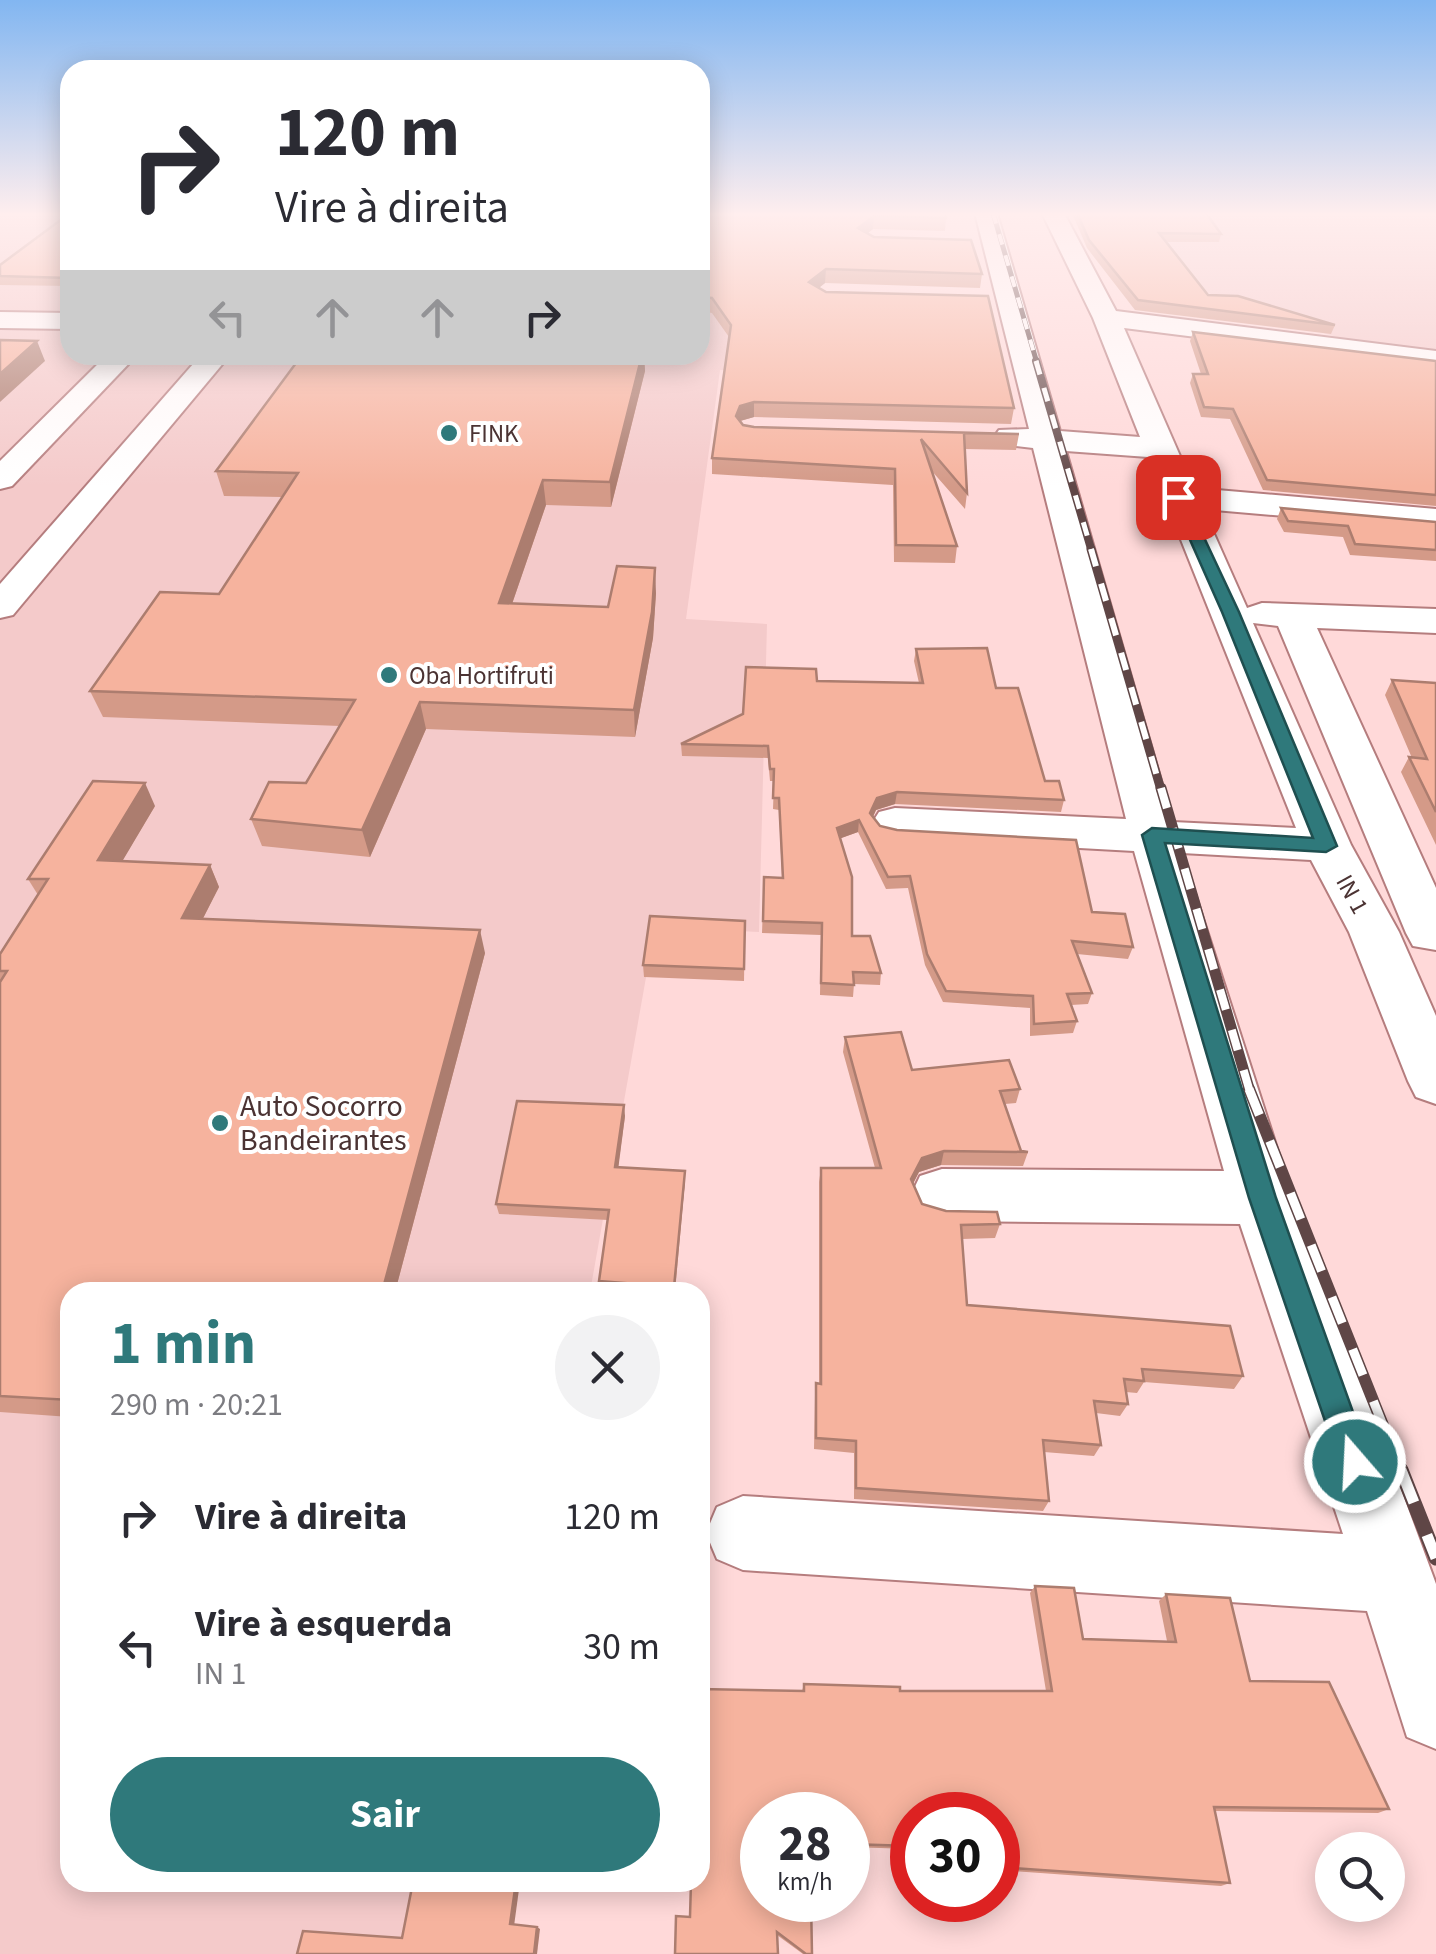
<!DOCTYPE html>
<html lang="pt">
<head>
<meta charset="utf-8">
<style>
  :root { --surface:#fff; --page:#f2f2f3; --text:#2b2b33; --muted:#7c7c81; --accent:#2f797b }
  body { margin:0; font-family:"Source Sans 3",sans-serif; background:var(--page); color:var(--text); height:100vh; display:flex; flex-direction:column; font-size:38px; white-space:nowrap }
  * { box-sizing:border-box; margin:0 }
  p { font-size:32px; color:var(--muted) }
  .icon { flex:none; width:55px; height:55px; fill:none; stroke:currentColor; stroke-width:2; stroke-linecap:round; stroke-linejoin:round }
  .map { position:relative; flex:1; overflow:hidden }
  .drawer { position:absolute; left:60px; top:1282px; width:650px; height:610px; display:flex; flex-direction:column; background:var(--surface); border-radius:30px; box-shadow:0 5px 25px #0003 }
  .drawer>* { flex:none }
  .guide { position:absolute; left:60px; top:60px; width:650px; height:305px; border-radius:30px; box-shadow:0 5px 25px #0003; background:#fff; color:var(--text); overflow:hidden }
  .controls { position:absolute; left:1315px; top:1832px; display:grid; gap:20px }
  .controls a { display:grid; place-items:center; width:90px; height:90px; border-radius:50%; background:var(--surface); box-shadow:0 5px 25px #0003; font-size:50px }
  .speed { position:absolute; left:740px; top:1792px; display:flex; gap:20px; font-size:50px; font-weight:700; text-align:center }
  .speed>* { display:grid; place-content:center; width:130px; height:130px; border-radius:50%; background:var(--surface); box-shadow:0 5px 25px #0003; line-height:1 }
  .speed small { font-size:25px; font-weight:400 }
  .speed .limit { border:15px solid #d22; background:#fff; color:#111 }
  .pin { position:absolute; display:grid; place-items:center; width:85px; height:85px; color:#fff; margin:-42px; border-radius:20px; box-shadow:0 5px 15px #0006 }
  .me { position:absolute; width:110px; margin:-55px; rotate:341deg; stroke-linejoin:round; filter:drop-shadow(0 0 8px #0008) }
  .turn { display:flex; align-items:center; gap:35px; height:210px; padding:0 50px; font-size:45px }
  .turn .icon { width:130px; height:130px; stroke-width:2.5 }
  .turn b { display:block; font-size:70px; line-height:85px }
  .lanes { display:flex; align-items:center; height:95px; padding:0 50px; background:#0003; justify-content:center; gap:50px; direction:ltr }
  .lanes .off { opacity:.35 }
  .round { display:grid; place-items:center; flex:none; width:105px; height:105px; border-radius:52px; background:var(--page) }
  .head { display:flex; align-items:center; justify-content:space-between; height:170px; padding:0 50px }
  h1 { font-size:60px; font-weight:700; line-height:75px; color:var(--accent) }
  .button { display:flex; gap:20px; margin-top:auto; padding:20px 50px }
  .button a { flex:1; height:115px; border-radius:60px; background:var(--accent); color:#fff; font-size:40px; font-weight:700; line-height:115px; text-align:center }
  ul { padding:0; list-style:none }
  li { display:flex; align-items:center; gap:30px; height:130px; padding:0 50px }
  li div { flex:1 }
  li b { display:block; font-size:38px }
  li em { font-style:normal }
  .map>svg:first-child { display:block }
</style>
</head>
<body>
<div class="map">
<svg width="1436" height="1954" viewBox="0 0 1436 1954">
  <rect width="100%" height="100%" fill="#ffd9d9"/>
  <g fill="#f4caca">
    <polygon points="0,213 70,213 70,355 700,355 700,213 765,370 720,370 686,619 767,624 759,932 655,927 590,1292 70,1292 70,1882 493,1883 482,1954 0,1954"/>
    <polygon points="1155,213 1436,213 1436,352 1344,339 1243,310 1175,276"/>
  </g>
  <g fill="none" stroke-linecap="round" stroke-linejoin="round">
    <defs>
      <g id="minor">
        <path d="M 975,213 L 997,213 L 1060,431 L 1140,437 L 1093,318 L 1042,213 L 1064,213 L 1116,311 L 1436,351 L 1436,367 L 1124,328 L 1194,488 L 1436,509 L 1436,529 L 1203,509 L 1247,608 L 1262,603 L 1436,609 L 1436,633 L 1317,628 L 1436,888 L 1436,950 L 1413,946 L 1406,933 L 1278,626 L 1253,623 L 1351,845 L 1399,932 L 1436,1016 L 1436,1104 L 1416,1097 L 1408,1081 L 1349,932 L 1311,860 L 1182,853 L 1293,1198 L 1436,1584 L 1436,1749 L 1407,1737 L 1367,1611 L 743,1570 L 717,1559 L 706,1533 L 717,1507 L 743,1496 L 1343,1534 L 1240,1224 L 942,1221 L 920,1214 L 911,1195 L 920,1176 L 942,1169 L 1224,1171 L 1134,851 L 895,838 L 879,834 L 872,823 L 879,812 L 895,808 L 1126,819 L 1033,448 L 999,444 L 994,437 L 999,430 L 1029,429 ZM 1066,451 L 1148,457 L 1296,828 L 1173,822 Z"/>
        <polygon points="0,312 70,313 70,329 0,328"/>
        <polygon points="107,355 137,355 12,486 0,489 0,461"/>
        <polygon points="201,355 230,355 13,615 0,618 0,584"/>
      </g>
    </defs>
    <use href="#minor" stroke="#b57d7e" stroke-width="4"/>
    <use href="#minor" fill="#fff" fill-rule="evenodd"/>
    <defs>
      <polyline id="rail-far5" points="993,213 1037,363"/>
      <polyline id="rail-far4" points="1036,361 1092,552"/>
      <polyline id="rail-far3" points="1091,549 1161,790"/>
      <polyline id="rail-far2" points="1161,788 1250,1092"/>
      <polyline id="rail-far1" points="1249,1089 1402,1473"/>
      <polyline id="rail" points="1401,1470 1436,1558"/>
    </defs>
    <use href="#rail-far5" stroke="#5f4646" stroke-width="5"/>
    <use href="#rail-far4" stroke="#5f4646" stroke-width="8"/>
    <use href="#rail-far3" stroke="#5f4646" stroke-width="9"/>
    <use href="#rail-far2" stroke="#5f4646" stroke-width="11"/>
    <use href="#rail-far1" stroke="#5f4646" stroke-width="12"/>
    <use href="#rail" stroke="#5f4646" stroke-width="15"/>
    <use href="#rail-far5" stroke="#fff" stroke-width="4" stroke-dasharray="11" stroke-linecap="butt"/>
    <use href="#rail-far4" stroke="#fff" stroke-width="5" stroke-dasharray="14" stroke-linecap="butt"/>
    <use href="#rail-far3" stroke="#fff" stroke-width="6" stroke-dasharray="18" stroke-linecap="butt"/>
    <use href="#rail-far2" stroke="#fff" stroke-width="8" stroke-dasharray="21" stroke-linecap="butt"/>
    <use href="#rail-far1" stroke="#fff" stroke-width="9" stroke-dasharray="28" stroke-linecap="butt"/>
    <use href="#rail" stroke="#fff" stroke-width="11" stroke-dasharray="35" stroke-linecap="butt"/>
  </g>
  <g fill="#d49a88">
    <polygon points="70,213 70,286 0,285 0,265"/>
    <polygon points="700,213 946,218 945,231 873,229 868,233 874,237 982,274 980,288 825,283 819,288 1014,408 1011,424 754,417 740,421 743,425 754,427 1019,434 1016,450 965,449 967,493 965,509 931,470 957,546 955,563 894,562 893,485 712,474 712,458 729,337 712,313 700,311"/>
    <polygon points="1072,213 1206,213 1221,234 1219,242 1166,242 1208,295 1335,325 1331,334 1135,310 1087,248"/>
    <polygon points="1193,332 1436,361 1436,506 1263,490 1230,419 1201,417 1190,383 1193,374 1201,374 1190,341"/>
    <polygon points="302,355 644,355 645,371 611,507 546,505 512,604 608,607 656,593 653,638 635,737 426,729 370,857 262,846 251,819 306,783 340,726 103,717 90,691 219,594 282,497 224,496 216,471"/>
    <polygon points="1281,508 1436,522 1436,561 1350,555 1343,537 1284,532 1277,519"/>
    <polygon points="916,649 996,688 1045,781 1064,800 1061,812 895,804 876,810 873,817 880,826 1092,912 1133,947 1128,959 1077,954 1092,993 1088,1004 1071,1005 1077,1021 1073,1033 1030,1036 1030,1008 943,1002 925,965 908,888 886,889 858,832 841,838 852,936 881,973 880,985 854,984 853,997 820,995 821,935 762,933 764,877 782,878 779,810 773,809 774,781 770,781 768,758 682,756 681,744 817,681 919,683 914,661"/>
    <polygon points="1392,680 1436,683 1436,845 1401,772 1409,757 1412,758 1385,695"/>
    <polygon points="155,806 122,861 210,865 219,887 203,918 485,953 395,1292 70,1292 70,1417 0,1412 0,954 38,895 28,879"/>
    <polygon points="745,921 744,981 644,977 643,965"/>
    <polygon points="845,1037 912,1070 1020,1089 1016,1103 1005,1104 1021,1151 1028,1152 1023,1166 941,1165 919,1172 913,1184 922,1204 1000,1224 995,1238 962,1239 967,1305 1243,1376 1234,1389 1144,1382 1137,1393 1126,1392 1128,1404 1120,1416 1096,1413 1101,1445 1094,1456 1044,1452 1049,1501 1043,1511 854,1499 854,1453 814,1449 815,1395 816,1383 819,1383 819,1182 821,1168 875,1168 843,1052"/>
    <polygon points="625,1116 618,1167 685,1181 675,1292 601,1291 599,1281 608,1220 499,1214 496,1204"/>
    <polygon points="1035,1586 1083,1639 1167,1641 1159,1601 1166,1594 1250,1681 1389,1809 1378,1813 1215,1811 1230,1883 1221,1886 998,1870 998,1815 912,1815 912,1864 911,1849 848,1847 848,1815 762,1815 812,1954 803,1954 777,1935 690,1917 802,1691 804,1684 900,1691 1046,1691 1030,1593"/>
  </g>
  <g fill="#ac7d6f">
    <polygon points="874,216 873,229 857,241 858,228"/>
    <polygon points="826,269 825,283 808,296 809,282"/>
    <polygon points="37,341 45,361 0,402 0,374"/>
    <polygon points="642,355 644,355 645,371 611,507 610,482"/>
    <polygon points="754,402 754,417 740,421 736,416 740,406"/>
    <polygon points="543,480 546,505 503,630 499,603"/>
    <polygon points="655,568 656,593 653,638 635,737 634,710"/>
    <polygon points="420,702 426,729 370,857 362,830"/>
    <polygon points="145,783 155,806 110,882 98,860"/>
    <polygon points="897,792 895,804 876,810 869,825 870,813 877,798"/>
    <polygon points="859,820 858,832 836,840 837,828"/>
    <polygon points="210,865 219,887 192,940 182,918"/>
    <polygon points="480,930 485,953 395,1292 382,1292"/>
    <polygon points="624,1105 625,1116 617,1178 615,1167"/>
    <polygon points="944,1151 941,1165 919,1172 908,1193 911,1179 922,1158"/>
    <polygon points="685,1171 685,1181 674,1292 674,1287"/>
    <polygon points="516,1882 520,1882 514,1926 510,1924"/>
    <polygon points="537,1927 540,1929 537,1954 534,1954"/>
  </g>
  <g fill="#f6b39e" stroke="#ac7d6f" stroke-width="2.5">
    <polygon points="70,213 70,278 0,276 0,265"/>
    <polygon points="700,213 946,213 946,218 874,216 858,228 874,237 971,240 982,274 826,269 809,282 826,292 988,296 1014,408 754,402 740,406 736,416 743,425 754,427 1019,434 964,433 967,493 921,439 957,546 896,545 895,469 712,458 731,325 712,298 700,297"/>
    <polygon points="1077,213 1206,213 1221,234 1159,233 1208,295 1238,296 1335,325 1138,300 1089,240"/>
    <polygon points="1193,332 1436,361 1436,495 1267,480 1233,409 1204,407 1193,374 1208,374"/>
    <polygon points="0,340 37,341 0,374"/>
    <polygon points="302,355 642,355 610,482 543,480 499,603 608,607 617,566 655,568 652,612 634,710 420,702 362,830 251,819 269,782 306,783 355,700 90,691 160,592 219,594 298,473 216,471"/>
    <polygon points="1281,508 1436,522 1436,550 1355,544 1348,526 1288,521"/>
    <polygon points="987,648 996,688 1018,688 1045,781 1059,781 1064,800 897,792 877,798 870,813 880,826 897,830 1076,840 1092,912 1125,914 1133,947 1072,941 1092,993 1067,994 1077,1021 1034,1024 1033,996 946,991 927,954 910,876 888,877 859,820 837,828 852,877 852,936 870,936 881,973 853,972 854,985 821,983 822,923 763,921 764,877 783,878 779,798 773,798 774,769 770,769 768,746 681,744 743,714 746,667 816,669 817,681 923,683 916,649"/>
    <polygon points="1392,680 1436,683 1436,812 1409,757 1427,759"/>
    <polygon points="93,781 145,783 98,860 210,865 182,918 480,930 382,1292 70,1292 70,1400 0,1396 0,982 7,971 0,971 0,954 48,879 28,879"/>
    <polygon points="650,916 745,921 744,969 643,965"/>
    <polygon points="901,1032 912,1070 1009,1060 1020,1089 1000,1091 1021,1151 1028,1152 944,1151 922,1158 911,1179 922,1204 946,1211 997,1212 1000,1224 961,1225 967,1305 1230,1326 1243,1376 1142,1369 1144,1381 1124,1379 1128,1404 1094,1401 1101,1445 1043,1440 1049,1501 856,1488 856,1441 816,1438 816,1383 821,1384 821,1168 881,1168 845,1037"/>
    <polygon points="517,1101 624,1105 615,1167 685,1171 674,1287 599,1281 609,1210 496,1204"/>
    <polygon points="1035,1586 1074,1588 1083,1639 1176,1642 1166,1594 1230,1598 1250,1681 1329,1682 1389,1809 1214,1807 1230,1883 998,1867 998,1815 912,1815 912,1846 848,1844 848,1815 762,1815 762,1900 811,1900 812,1954 806,1954 777,1932 778,1954 675,1954 676,1916 690,1917 691,1882 700,1882 701,1689 804,1691 804,1684 900,1687 900,1691 1052,1691"/>
    <polygon points="413,1882 516,1882 510,1924 537,1927 534,1954 297,1954 303,1931 402,1938"/>
  </g>
  <linearGradient id="sky" x2="0" y2="1"><stop stop-color="#82b6f1"/><stop offset="0.44" stop-color="#fee"/><stop offset="1" stop-color="#fee" stop-opacity="0"/></linearGradient>
  <rect width="1436" height="487" fill="url(#sky)"/>
  <polygon fill="#2f797b" stroke="#1f4f50" stroke-width="2.5" points="1178,493 1185,497 1239,612 1337,846 1326,852 1165,843 1276,1198 1371,1462 1366,1473 1355,1477 1344,1473 1339,1462 1249,1198 1142,835 1152,828 1313,838 1222,612 1171,497"/>
  <g fill="#2f797b" stroke="#fff" stroke-width="4">
    <circle cx="449" cy="433" r="10"/>
    <circle cx="389" cy="675" r="10"/>
    <circle cx="220" cy="1123" r="10"/>
  </g>
  <g text-anchor="middle" stroke-width="8" stroke-linejoin="round" paint-order="stroke">
    <g font-size="25" fill="#4b3333" stroke="#fff" text-anchor="start">
      <text x="469" y="442">FINK</text>
      <text x="409" y="684">Oba Hortifruti</text>
    </g>
    <g font-size="25" fill="#4b3333" stroke="#fff">
      <text transform="translate(1353 894) rotate(61)" y="9">IN 1</text>
    </g>
    <g font-size="30" fill="#4b3333" stroke="#fff" text-anchor="start">
      <text x="240" y="1116">Auto Socorro<tspan x="240" dy="34">Bandeirantes</tspan></text>
    </g>
  </g>
</svg>
<div class="controls">
<a><svg class="icon" aria-label="search" viewBox="0 0 24 24"><circle cx="10" cy="10" r="6"/><path d="M15 15l6 6"/></svg></a>
</div>
<div class="speed"><div>28<small>km/h</small></div><div class="limit">30</div></div>
<div class="pin" style="left:1178px;top:497px;background:#d93025"><svg class="icon" aria-label="arrive" viewBox="0 0 24 24"><path d="M6 21V4h12l-3 4 3 4H6"/></svg></div>
<svg class="me" style="left:1355px;top:1462px" viewBox="-20 -20 40 40"><circle r="17" fill="#2f797b" stroke="#fff" stroke-width="3"/><path d="M0-11L8 9 0 5-8 9z" fill="#fff"/></svg>
<div class="guide">
<div class="turn"><svg class="icon" aria-label="right" viewBox="0 0 24 24"><path d="M7 20v-9h11M14 6l5 5-5 5"/></svg><div><b>120 m</b>Vire à direita</div></div>
<div class="lanes"><svg class="icon off" aria-label="left" viewBox="0 0 24 24"><path d="M17 20v-9H6M10 6l-5 5 5 5"/></svg><svg class="icon off" aria-label="ahead" viewBox="0 0 24 24"><path d="M12 20V5M6 11l6-6 6 6"/></svg><svg class="icon off" aria-label="ahead" viewBox="0 0 24 24"><path d="M12 20V5M6 11l6-6 6 6"/></svg><svg class="icon" aria-label="right" viewBox="0 0 24 24"><path d="M7 20v-9h11M14 6l5 5-5 5"/></svg></div>
</div>
<section class="drawer">
<div class="head"><div><h1>1 min</h1><p>290 m · 20:21</p></div><a class="round"><svg class="icon" aria-label="close" viewBox="0 0 24 24"><path d="M6 6l12 12M18 6L6 18"/></svg></a></div>
<ul>
<li><svg class="icon" aria-label="right" viewBox="0 0 24 24"><path d="M7 20v-9h11M14 6l5 5-5 5"/></svg><div><b>Vire à direita</b></div><em>120 m</em></li>
<li><svg class="icon" aria-label="left" viewBox="0 0 24 24"><path d="M17 20v-9H6M10 6l-5 5 5 5"/></svg><div><b>Vire à esquerda</b><p>IN 1</p></div><em>30 m</em></li>
</ul>
<div class="button"><a>Sair</a></div>
</section>
</div>
</body>
</html>
